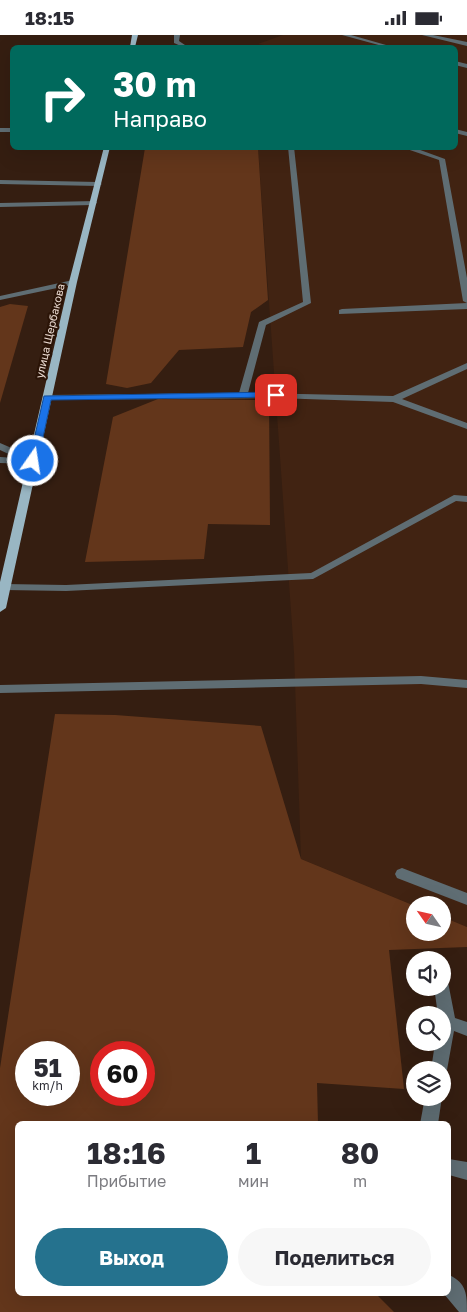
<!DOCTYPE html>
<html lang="ru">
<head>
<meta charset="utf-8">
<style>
  :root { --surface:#fff; --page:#f7f7f7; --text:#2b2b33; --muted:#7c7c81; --accent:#25728e }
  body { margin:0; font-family:"Golos Text",sans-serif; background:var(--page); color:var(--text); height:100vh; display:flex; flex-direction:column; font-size:19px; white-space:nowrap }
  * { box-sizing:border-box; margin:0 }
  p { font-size:16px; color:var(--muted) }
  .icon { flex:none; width:28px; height:28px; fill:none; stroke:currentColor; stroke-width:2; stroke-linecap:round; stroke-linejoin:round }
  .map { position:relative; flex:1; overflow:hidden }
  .drawer { position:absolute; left:15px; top:1086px; width:436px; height:175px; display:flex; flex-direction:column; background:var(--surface); border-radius:8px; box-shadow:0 5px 20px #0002 }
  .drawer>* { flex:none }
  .guide { position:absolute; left:10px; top:10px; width:448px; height:105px; border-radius:8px; box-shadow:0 5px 20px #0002; background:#00695c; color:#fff; overflow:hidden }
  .needle { width:32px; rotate:304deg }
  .buttons { position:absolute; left:406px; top:861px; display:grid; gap:10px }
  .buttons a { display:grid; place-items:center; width:45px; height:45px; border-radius:50%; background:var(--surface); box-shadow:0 5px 20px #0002; font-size:25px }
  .speed { position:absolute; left:15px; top:1006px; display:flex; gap:10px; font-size:25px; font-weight:700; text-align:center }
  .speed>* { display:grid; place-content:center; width:65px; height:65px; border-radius:50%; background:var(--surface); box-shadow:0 5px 20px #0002; line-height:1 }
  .speed small { font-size:12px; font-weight:400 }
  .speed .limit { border:8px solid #d22; background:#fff; color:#111 }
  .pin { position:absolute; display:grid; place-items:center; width:42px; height:42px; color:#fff; margin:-21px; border-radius:10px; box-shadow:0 2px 8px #0006 }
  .me { position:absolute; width:55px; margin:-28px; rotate:13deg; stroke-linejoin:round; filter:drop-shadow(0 0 4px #0008) }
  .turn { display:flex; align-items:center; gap:18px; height:105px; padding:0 20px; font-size:22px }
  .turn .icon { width:65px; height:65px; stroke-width:2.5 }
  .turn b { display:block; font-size:35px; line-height:42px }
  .eta { display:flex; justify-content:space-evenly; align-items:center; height:85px; text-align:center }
  .eta b { font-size:30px; font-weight:700; line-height:35px }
  .action { display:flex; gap:10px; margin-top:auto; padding:10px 20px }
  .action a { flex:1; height:58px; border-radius:30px; background:var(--accent); color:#fff; font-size:20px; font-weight:700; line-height:58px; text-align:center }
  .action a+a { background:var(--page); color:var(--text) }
  .status { display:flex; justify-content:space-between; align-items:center; height:35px; padding:0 25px; background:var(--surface); direction:ltr }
  .status svg { height:14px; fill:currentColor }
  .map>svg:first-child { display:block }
</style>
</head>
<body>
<div class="status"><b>18:15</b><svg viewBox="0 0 49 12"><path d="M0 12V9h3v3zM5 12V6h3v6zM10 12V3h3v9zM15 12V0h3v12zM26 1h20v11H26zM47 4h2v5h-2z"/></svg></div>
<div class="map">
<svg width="467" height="1277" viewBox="0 0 467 1277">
  <rect width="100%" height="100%" fill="#351e11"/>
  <polygon fill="#412312" points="283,0 467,0 467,892 443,882 442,870 415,871 301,824 294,618 258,113 455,112 455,12 274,12 258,9"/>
  <g fill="#63361b" fill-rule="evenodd">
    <polygon points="145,113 258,113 268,265 251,277 243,312 179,315 151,348 127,353 106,349"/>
    <polygon points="10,269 28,271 0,368 0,272"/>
    <polygon points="158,364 269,365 270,490 208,489 204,524 85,527 113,382"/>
    <path d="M 55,679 L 115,680 L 261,691 L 301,824 L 415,871 L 415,898 L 442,898 L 443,882 L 467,892 L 467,912 L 389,915 L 404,1054 L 317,1048 L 318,1089 L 18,1089 L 18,1259 L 376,1259 L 394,1277 L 0,1277 L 0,1033 ZM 26,1018 L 69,1018 L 69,1060 L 26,1060 ZM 101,1018 L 144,1018 L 144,1060 L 101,1060 Z"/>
  </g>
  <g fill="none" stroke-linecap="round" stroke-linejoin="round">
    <g fill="#5f6d73" fill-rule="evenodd">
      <polygon points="174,0 180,0 179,6 188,12 183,12 174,8"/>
      <polygon points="342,0 351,0 393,12 386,12"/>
      <polygon points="422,0 433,0 467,7 467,11"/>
      <polygon points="455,26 467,29 467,33 455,30"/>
      <rect x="0" y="93" width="12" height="4"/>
      <polygon points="455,94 467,97 467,101 455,98"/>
      <polygon points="288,112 294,112 311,268 266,290 248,358 393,361 467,328 467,334 402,364 467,388 467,394 393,367 276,363 44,365 44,361 47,360 239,358 259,287 303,267"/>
      <polygon points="401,112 412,112 445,124 467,243 467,274 339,279 339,275 342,274 467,268 463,266 439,125"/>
      <polygon points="0,145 98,147 102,149 98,151 0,149"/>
      <polygon points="96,166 97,168 93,170 0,172 0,168"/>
      <polygon points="73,245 76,245 76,249 0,265 0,261"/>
      <polygon points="0,408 37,424 38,426 33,429 0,428 0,422 17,423 0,415"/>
      <polygon points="454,460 467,461 467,467 456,466 313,544 66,556 5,555 0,553 1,550 5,549 66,550 311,538"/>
      <polygon points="421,641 467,645 467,653 421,649 0,658 0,650"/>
      <polygon points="402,833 467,858 467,870 397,843 395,839 397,835"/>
      <polygon points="442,945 448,947 455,983 467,987 467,1001 454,996 447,1035 442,1041 442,1035 431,1035 435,1008 442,1008 442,980 438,980 434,952 442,952"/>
      <polygon points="425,1062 442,1062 438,1089 420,1089"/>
      <polygon points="449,1124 467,1127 467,1145 449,1140"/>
      <path d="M 449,1240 C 467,1248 467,1260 467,1277 L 459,1277 L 444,1259 L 449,1259 Z"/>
    </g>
    <g fill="#99b6c3" fill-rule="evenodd">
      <polygon points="132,0 138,0 135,12 130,12"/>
      <polygon points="104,112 110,112 77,247 6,573 0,577 0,547 69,247"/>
    </g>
  </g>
  <polygon fill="#1a73e8" stroke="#114b97" points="276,357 280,360 279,362 51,365 38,426 33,429 29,426 44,361"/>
  <g text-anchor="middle" stroke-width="4.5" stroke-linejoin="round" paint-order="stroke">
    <g font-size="11" fill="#ecdcd3" stroke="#2b1407">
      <text transform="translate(50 296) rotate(-77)" y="4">улица Щербакова</text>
    </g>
  </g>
</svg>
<div class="buttons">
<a><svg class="needle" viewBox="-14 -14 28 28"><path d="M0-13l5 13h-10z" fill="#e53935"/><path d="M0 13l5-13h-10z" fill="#7c7c81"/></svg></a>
<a><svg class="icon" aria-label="sound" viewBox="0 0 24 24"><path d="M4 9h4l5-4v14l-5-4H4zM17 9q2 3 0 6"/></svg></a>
<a><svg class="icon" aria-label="search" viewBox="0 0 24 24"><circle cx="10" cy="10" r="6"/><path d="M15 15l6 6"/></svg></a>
<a><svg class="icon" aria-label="layers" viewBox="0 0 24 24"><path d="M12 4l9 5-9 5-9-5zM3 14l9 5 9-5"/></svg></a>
</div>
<div class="speed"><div>51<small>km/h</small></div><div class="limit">60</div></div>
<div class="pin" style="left:276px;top:360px;background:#d93025"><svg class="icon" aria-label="arrive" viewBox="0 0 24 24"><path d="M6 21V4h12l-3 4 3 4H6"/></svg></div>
<svg class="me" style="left:33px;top:426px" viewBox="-20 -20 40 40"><circle r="17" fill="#1a73e8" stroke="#fff" stroke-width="3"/><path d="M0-11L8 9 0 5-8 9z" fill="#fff"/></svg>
<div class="guide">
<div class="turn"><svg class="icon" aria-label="right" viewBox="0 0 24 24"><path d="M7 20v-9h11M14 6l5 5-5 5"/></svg><div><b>30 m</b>Направо</div></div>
</div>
<section class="drawer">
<div class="eta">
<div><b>18:16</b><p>Прибытие</p></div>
<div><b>1</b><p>мин</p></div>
<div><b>80</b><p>m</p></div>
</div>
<div class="action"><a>Выход</a><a>Поделиться</a></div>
</section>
</div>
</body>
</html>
